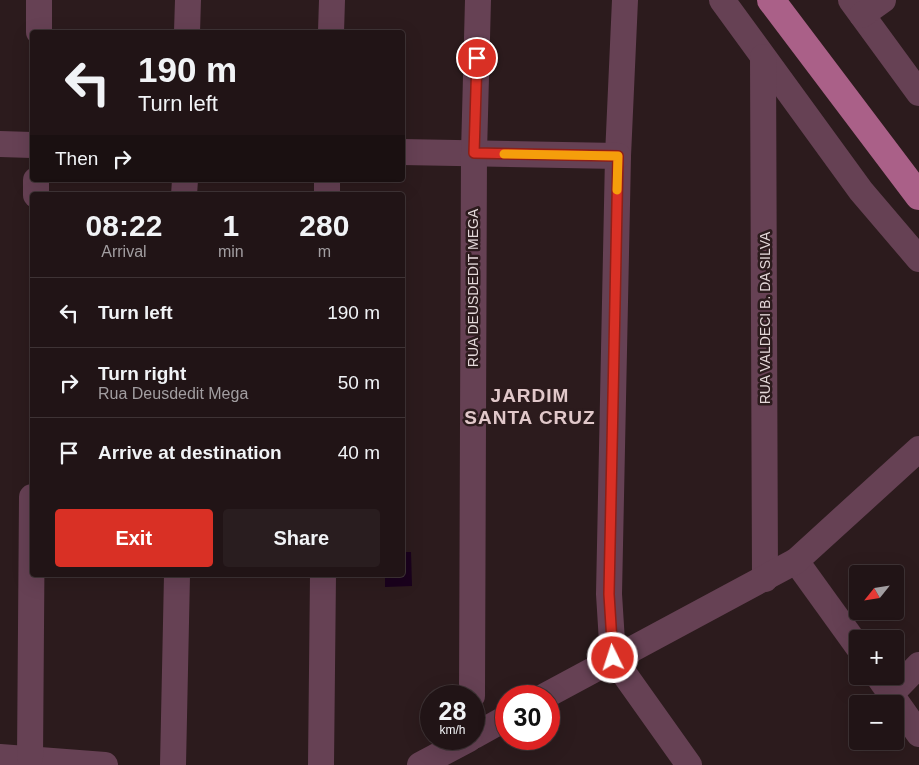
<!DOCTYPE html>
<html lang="en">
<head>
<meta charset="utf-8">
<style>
  :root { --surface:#211416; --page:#291d1f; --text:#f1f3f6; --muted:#a29ea1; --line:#3e3335; --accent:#d93025 }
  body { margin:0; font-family:Helvetica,sans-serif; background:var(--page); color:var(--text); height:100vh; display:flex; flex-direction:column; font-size:19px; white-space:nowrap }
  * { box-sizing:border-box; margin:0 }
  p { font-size:16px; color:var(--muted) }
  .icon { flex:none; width:28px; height:28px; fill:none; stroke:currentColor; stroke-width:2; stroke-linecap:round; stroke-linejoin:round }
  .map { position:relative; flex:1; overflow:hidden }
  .details { position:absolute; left:30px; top:192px; width:375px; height:385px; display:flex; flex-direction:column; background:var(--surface); border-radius:5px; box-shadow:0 5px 20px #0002,0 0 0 1px var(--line) }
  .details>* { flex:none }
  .hud { position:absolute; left:30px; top:30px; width:375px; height:152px; border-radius:5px; box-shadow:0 5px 20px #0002,0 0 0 1px var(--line); background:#211416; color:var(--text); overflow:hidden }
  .needle { width:32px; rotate:240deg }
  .fabs { position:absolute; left:849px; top:565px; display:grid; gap:10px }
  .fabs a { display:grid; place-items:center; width:55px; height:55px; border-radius:5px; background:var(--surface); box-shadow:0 5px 20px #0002,0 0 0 1px var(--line); font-size:25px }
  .speed { position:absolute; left:420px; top:685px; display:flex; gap:10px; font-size:25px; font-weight:700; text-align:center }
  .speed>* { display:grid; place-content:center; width:65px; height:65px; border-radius:50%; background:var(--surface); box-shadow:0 5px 20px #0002,0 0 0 1px var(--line); line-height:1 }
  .speed small { font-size:12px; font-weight:400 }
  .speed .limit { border:8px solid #d22; background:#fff; color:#111 }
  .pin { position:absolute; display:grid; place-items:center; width:42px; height:42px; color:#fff; margin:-21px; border:2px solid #fff; border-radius:50%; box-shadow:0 1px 5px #0007 }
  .me { position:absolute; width:55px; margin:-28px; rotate:356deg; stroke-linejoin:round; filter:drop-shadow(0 0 4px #0008) }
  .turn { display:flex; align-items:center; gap:18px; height:105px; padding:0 25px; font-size:22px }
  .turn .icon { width:65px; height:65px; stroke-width:2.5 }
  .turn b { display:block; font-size:35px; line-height:42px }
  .then { display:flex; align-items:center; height:48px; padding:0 25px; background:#0003; gap:10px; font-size:19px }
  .eta { display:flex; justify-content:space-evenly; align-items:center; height:85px; text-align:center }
  .eta b { font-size:30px; font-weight:700; line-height:35px }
  .primary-button { display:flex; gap:10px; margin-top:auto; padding:10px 25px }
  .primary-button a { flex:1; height:58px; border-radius:5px; background:var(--accent); color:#fff; font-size:20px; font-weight:700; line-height:58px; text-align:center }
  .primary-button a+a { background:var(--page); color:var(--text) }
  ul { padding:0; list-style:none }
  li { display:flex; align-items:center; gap:15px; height:70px; padding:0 25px; border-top:1px solid var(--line) }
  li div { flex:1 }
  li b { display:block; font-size:19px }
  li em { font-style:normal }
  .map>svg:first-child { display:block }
</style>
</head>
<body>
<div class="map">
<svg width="919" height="765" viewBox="0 0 919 765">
  <rect width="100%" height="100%" fill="#2c1b1d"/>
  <polygon fill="#1a021d" points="403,552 411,552 412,586 385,587 385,575 402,575"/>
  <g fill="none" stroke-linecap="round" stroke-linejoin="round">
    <g stroke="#664154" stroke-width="26">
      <polyline points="625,0 618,156 609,594 613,658 689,765"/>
      <polyline points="722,0 861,191 919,259"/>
      <polyline points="851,0 919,93"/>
      <polyline points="862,15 883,0"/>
      <polyline points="39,32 39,0"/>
      <polyline points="187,32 188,0"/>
      <polyline points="331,32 332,0"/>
      <polyline points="763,57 765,579"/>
      <polyline points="0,144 32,145"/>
      <polyline points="402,152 618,156"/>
      <polyline points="36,195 36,180"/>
      <polyline points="184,195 185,180"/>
      <polyline points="327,195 327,180"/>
      <polyline points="796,561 858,647"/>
      <polyline points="878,676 919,734"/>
      <polyline points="891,694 919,665"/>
      <polyline points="472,696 474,153 478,0"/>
      <polyline points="545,696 796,561 919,449"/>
      <polyline points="474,736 506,718"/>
      <polyline points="0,757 105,765"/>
      <polyline points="30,758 32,497"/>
      <polyline points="173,765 177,575"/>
      <polyline points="321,765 323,575"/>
      <polyline points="420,765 469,739"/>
    </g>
    <polyline stroke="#aa6088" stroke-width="28" points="771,0 919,196"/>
  </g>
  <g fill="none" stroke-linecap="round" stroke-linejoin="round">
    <defs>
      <polyline id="route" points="477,58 474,153 618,156 609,594 613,658"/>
    </defs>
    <use href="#route" stroke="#8d1f18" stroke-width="12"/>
    <use href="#route" stroke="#d93025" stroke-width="9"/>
    <polyline stroke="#f59e0b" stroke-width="9" points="504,154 618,156 617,190"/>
  </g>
  <g text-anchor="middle" stroke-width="5" stroke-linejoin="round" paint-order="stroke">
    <g font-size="14" fill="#e4d8d9" stroke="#2c1b1d">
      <text transform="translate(473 288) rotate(-90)" y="5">RUA DEUSDEDIT MEGA</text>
      <text transform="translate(765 318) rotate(-90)" y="5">RUA VALDECI B. DA SILVA</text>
    </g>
    <g font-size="19" font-weight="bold" letter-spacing="1" fill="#e1c8ca" stroke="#2c1b1d">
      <text x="530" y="402">JARDIM<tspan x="530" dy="22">SANTA CRUZ</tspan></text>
    </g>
  </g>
</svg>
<div class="fabs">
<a><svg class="needle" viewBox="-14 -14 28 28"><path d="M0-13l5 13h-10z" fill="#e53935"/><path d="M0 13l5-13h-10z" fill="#a29ea1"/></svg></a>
<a>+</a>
<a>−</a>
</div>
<div class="speed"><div>28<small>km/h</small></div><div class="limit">30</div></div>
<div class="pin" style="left:477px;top:58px;background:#d93025"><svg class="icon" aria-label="arrive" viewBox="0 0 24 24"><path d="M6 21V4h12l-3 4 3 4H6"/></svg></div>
<svg class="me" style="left:613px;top:658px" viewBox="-20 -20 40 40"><circle r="17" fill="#d93025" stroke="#fff" stroke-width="3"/><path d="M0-11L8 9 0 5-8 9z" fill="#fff"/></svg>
<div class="hud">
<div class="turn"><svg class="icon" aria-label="left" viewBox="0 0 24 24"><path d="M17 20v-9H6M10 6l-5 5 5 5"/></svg><div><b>190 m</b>Turn left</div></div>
<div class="then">Then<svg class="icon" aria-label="right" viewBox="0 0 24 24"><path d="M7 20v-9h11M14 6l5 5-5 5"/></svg></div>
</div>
<section class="details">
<div class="eta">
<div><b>08:22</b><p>Arrival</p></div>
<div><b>1</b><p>min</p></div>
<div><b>280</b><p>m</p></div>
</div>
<ul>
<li><svg class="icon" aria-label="left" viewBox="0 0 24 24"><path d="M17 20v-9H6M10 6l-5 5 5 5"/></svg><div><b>Turn left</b></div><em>190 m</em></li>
<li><svg class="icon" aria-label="right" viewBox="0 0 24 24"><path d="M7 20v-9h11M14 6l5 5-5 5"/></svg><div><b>Turn right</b><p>Rua Deusdedit Mega</p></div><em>50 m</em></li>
<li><svg class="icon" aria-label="arrive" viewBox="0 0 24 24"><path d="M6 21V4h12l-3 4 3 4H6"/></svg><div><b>Arrive at destination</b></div><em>40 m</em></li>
</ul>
<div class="primary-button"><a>Exit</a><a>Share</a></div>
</section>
</div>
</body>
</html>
